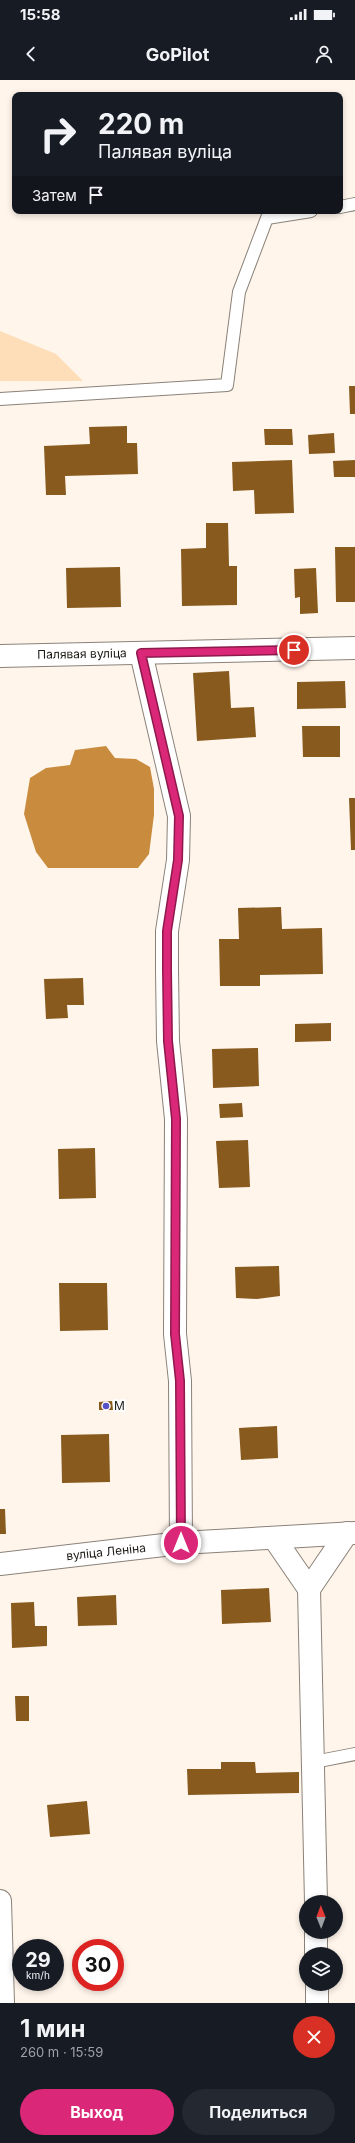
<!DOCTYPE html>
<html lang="ru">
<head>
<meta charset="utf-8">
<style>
  :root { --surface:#171b24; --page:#242831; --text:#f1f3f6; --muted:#9ea1a6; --accent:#db2777 }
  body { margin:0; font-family:Inter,sans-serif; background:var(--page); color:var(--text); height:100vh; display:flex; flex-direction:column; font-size:15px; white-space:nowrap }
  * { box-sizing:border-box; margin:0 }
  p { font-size:13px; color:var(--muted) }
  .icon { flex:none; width:22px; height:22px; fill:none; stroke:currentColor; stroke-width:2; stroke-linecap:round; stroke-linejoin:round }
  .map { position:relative; height:1923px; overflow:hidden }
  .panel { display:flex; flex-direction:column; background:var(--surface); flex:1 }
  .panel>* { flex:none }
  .banner { position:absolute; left:12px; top:12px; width:331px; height:122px; border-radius:8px; box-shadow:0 2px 6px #0003; background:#171b24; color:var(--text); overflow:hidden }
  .needle { width:26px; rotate:359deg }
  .controls { position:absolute; left:299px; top:1815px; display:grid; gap:8px }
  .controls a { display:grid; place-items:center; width:44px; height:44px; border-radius:50%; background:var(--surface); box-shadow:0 2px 6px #0003; font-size:20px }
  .speed { position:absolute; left:12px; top:1859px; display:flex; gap:8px; font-size:20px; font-weight:700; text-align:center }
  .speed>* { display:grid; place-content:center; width:52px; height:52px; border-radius:50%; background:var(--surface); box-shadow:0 2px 6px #0003; line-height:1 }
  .speed small { font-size:10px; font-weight:400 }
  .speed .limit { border:6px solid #d22; background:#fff; color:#111 }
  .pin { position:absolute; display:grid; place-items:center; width:34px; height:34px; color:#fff; margin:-17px; border:2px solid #fff; border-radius:50%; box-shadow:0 1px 4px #0007 }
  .me { position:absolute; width:44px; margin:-22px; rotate:0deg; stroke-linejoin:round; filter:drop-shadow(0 0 3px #0008) }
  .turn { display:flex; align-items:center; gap:14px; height:84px; padding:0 20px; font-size:18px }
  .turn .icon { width:52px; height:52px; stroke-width:2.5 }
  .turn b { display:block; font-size:28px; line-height:34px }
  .then { display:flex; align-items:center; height:38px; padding:0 20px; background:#0003; gap:8px; font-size:15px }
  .round { display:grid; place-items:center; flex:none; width:42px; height:42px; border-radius:21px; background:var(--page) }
  .overview { display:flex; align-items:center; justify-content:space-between; height:68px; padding:0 20px }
  h1 { font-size:24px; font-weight:700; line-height:30px }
  .primary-button { display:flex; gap:8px; margin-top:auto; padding:8px 20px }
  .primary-button a { flex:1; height:46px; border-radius:24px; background:var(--accent); color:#fff; font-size:16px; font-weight:700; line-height:46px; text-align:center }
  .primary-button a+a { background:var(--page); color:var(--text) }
  .status { display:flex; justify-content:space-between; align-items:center; height:28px; padding:0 20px; background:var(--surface); direction:ltr }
  .status svg { height:11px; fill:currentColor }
  header { display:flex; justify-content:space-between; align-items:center; height:52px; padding:0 20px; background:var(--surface); font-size:18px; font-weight:700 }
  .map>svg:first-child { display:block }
</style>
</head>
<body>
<div class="status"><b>15:58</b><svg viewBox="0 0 49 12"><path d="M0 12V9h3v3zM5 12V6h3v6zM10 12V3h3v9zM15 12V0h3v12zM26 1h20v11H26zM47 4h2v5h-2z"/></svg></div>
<header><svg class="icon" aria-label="back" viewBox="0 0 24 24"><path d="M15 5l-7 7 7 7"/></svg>GoPilot<svg class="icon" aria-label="person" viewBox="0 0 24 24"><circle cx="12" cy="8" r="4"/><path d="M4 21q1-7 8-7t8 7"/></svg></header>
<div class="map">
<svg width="355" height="1923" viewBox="0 0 355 1923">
  <rect width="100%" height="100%" fill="#fff5eb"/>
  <polygon fill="#feddb9" points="0,251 56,274 83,301 0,301"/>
  <polygon fill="#c98c3e" points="106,666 115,678 136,679 150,687 154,709 154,735 149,774 138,788 48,788 36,772 24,734 30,698 46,688 70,685 75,670"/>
  <g fill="#885a1e">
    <polygon points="349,306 355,306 355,334 350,334"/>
    <polygon points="127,346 127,363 137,363 138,394 65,396 66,415 46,415 44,366 90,364 89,347"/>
    <polygon points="264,349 292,349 293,365 265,365"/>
    <polygon points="334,353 335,373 309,374 308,355"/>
    <polygon points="292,380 294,433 255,434 254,410 233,411 232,382"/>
    <polygon points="355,380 355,397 334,397 333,381"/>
    <polygon points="206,443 228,443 229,486 237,486 237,525 182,526 181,469 206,468"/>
    <polygon points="335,467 355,467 355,522 336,522"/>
    <polygon points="120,487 121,527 67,528 66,488"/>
    <polygon points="316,488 318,533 300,534 300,517 295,518 294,489"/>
    <polygon points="229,591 231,628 254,627 256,657 197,661 193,593"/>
    <polygon points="345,601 346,628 297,629 297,602"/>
    <polygon points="302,646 340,646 340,677 303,677"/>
    <polygon points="349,718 355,718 355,770 351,770"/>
    <polygon points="281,827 282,849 322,848 323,894 260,895 260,906 220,906 219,859 239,859 238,828"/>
    <polygon points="83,898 84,925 67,925 68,938 46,939 44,899"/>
    <polygon points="331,943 331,961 295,962 295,944"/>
    <polygon points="258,968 259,1006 213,1008 212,969"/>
    <polygon points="242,1023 243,1037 220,1038 219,1024"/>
    <polygon points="248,1060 250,1107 219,1108 216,1061"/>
    <polygon points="95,1068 96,1118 59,1119 58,1069"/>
    <polygon points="279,1186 280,1216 257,1219 236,1218 235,1187"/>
    <polygon points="59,1203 107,1203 108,1250 60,1251"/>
    <polygon points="112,1321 113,1330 99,1330 99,1322"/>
    <polygon points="277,1346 278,1378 241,1380 239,1348"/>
    <polygon points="109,1354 110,1402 62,1403 61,1355"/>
    <polygon points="0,1429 5,1429 6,1454 0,1454"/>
    <polygon points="269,1508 271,1542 222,1544 221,1510"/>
    <polygon points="116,1515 117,1545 78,1546 77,1517"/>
    <polygon points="34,1522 35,1546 47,1546 47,1566 12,1568 11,1523"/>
    <polygon points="15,1616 29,1616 29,1641 16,1641"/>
    <polygon points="221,1682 255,1682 256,1693 299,1692 299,1713 188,1715 187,1689 221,1689"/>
    <polygon points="87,1721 90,1754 50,1757 47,1725"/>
  </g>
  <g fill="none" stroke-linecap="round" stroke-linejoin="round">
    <defs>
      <g id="lane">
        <polyline points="340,127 355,124"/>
        <polyline points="0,319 227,305 239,212 267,138 311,131"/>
        <polyline points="314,1682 355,1674"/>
      </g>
      <g id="street">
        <polyline points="141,573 179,736 178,780 167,851 167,890 168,961 176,1039 175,1254 180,1301 181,1463"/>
        <polyline points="0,576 355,568"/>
        <polyline points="274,1458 309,1509"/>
        <polyline points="0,1484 181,1463 355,1453"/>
        <polyline points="0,1821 3,1923"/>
        <polyline points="316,1822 309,1509 347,1453"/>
        <polyline points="316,1852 316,1874"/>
        <polyline points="317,1904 317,1923"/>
      </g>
    </defs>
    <use href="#lane" stroke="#8a8279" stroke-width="14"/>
    <use href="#street" stroke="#8a8279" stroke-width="24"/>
    <use href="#lane" stroke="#fff" stroke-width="12"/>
    <use href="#street" stroke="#fff" stroke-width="22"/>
  </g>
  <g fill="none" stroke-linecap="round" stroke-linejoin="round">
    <defs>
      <polyline id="route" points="181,1463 180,1301 175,1254 176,1039 168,961 167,890 167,851 178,780 179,736 141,573 294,570"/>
    </defs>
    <use href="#route" stroke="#8e194d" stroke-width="10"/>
    <use href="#route" stroke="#db2777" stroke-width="7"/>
  </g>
  <circle fill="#5551c9" stroke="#fff" stroke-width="1.5" cx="106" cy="1326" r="4"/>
  <g text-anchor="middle" stroke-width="4" stroke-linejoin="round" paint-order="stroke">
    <g font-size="12" fill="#1d1a16" stroke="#fff">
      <text transform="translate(82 574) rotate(-1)" y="4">Палявая вуліца</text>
      <text transform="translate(106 1472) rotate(-6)" y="4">вуліца Леніна</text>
    </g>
    <g font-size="12" fill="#1d1a16" stroke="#fff" text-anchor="start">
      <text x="114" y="1330">M</text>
    </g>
  </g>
</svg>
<div class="controls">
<a><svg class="needle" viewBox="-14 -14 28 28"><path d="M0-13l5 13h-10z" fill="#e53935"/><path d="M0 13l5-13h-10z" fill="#9ea1a6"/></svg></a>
<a><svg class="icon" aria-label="layers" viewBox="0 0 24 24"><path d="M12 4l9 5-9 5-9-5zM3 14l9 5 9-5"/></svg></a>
</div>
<div class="speed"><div>29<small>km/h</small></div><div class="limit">30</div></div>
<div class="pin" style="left:294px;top:570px;background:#d93025"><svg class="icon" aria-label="arrive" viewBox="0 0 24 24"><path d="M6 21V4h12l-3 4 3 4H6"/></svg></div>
<svg class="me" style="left:181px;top:1463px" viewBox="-20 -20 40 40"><circle r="17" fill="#db2777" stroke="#fff" stroke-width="3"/><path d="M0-11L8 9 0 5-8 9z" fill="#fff"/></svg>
<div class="banner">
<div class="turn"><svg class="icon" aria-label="right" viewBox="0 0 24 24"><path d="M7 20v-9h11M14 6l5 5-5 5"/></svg><div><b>220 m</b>Палявая вуліца</div></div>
<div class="then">Затем<svg class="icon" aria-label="arrive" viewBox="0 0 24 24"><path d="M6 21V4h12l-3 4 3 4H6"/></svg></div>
</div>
</div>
<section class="panel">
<div class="overview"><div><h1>1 мин</h1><p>260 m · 15:59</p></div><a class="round" style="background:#d93025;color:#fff"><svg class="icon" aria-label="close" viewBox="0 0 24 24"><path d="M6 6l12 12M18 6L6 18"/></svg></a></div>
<div class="primary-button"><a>Выход</a><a>Поделиться</a></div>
</section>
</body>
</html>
